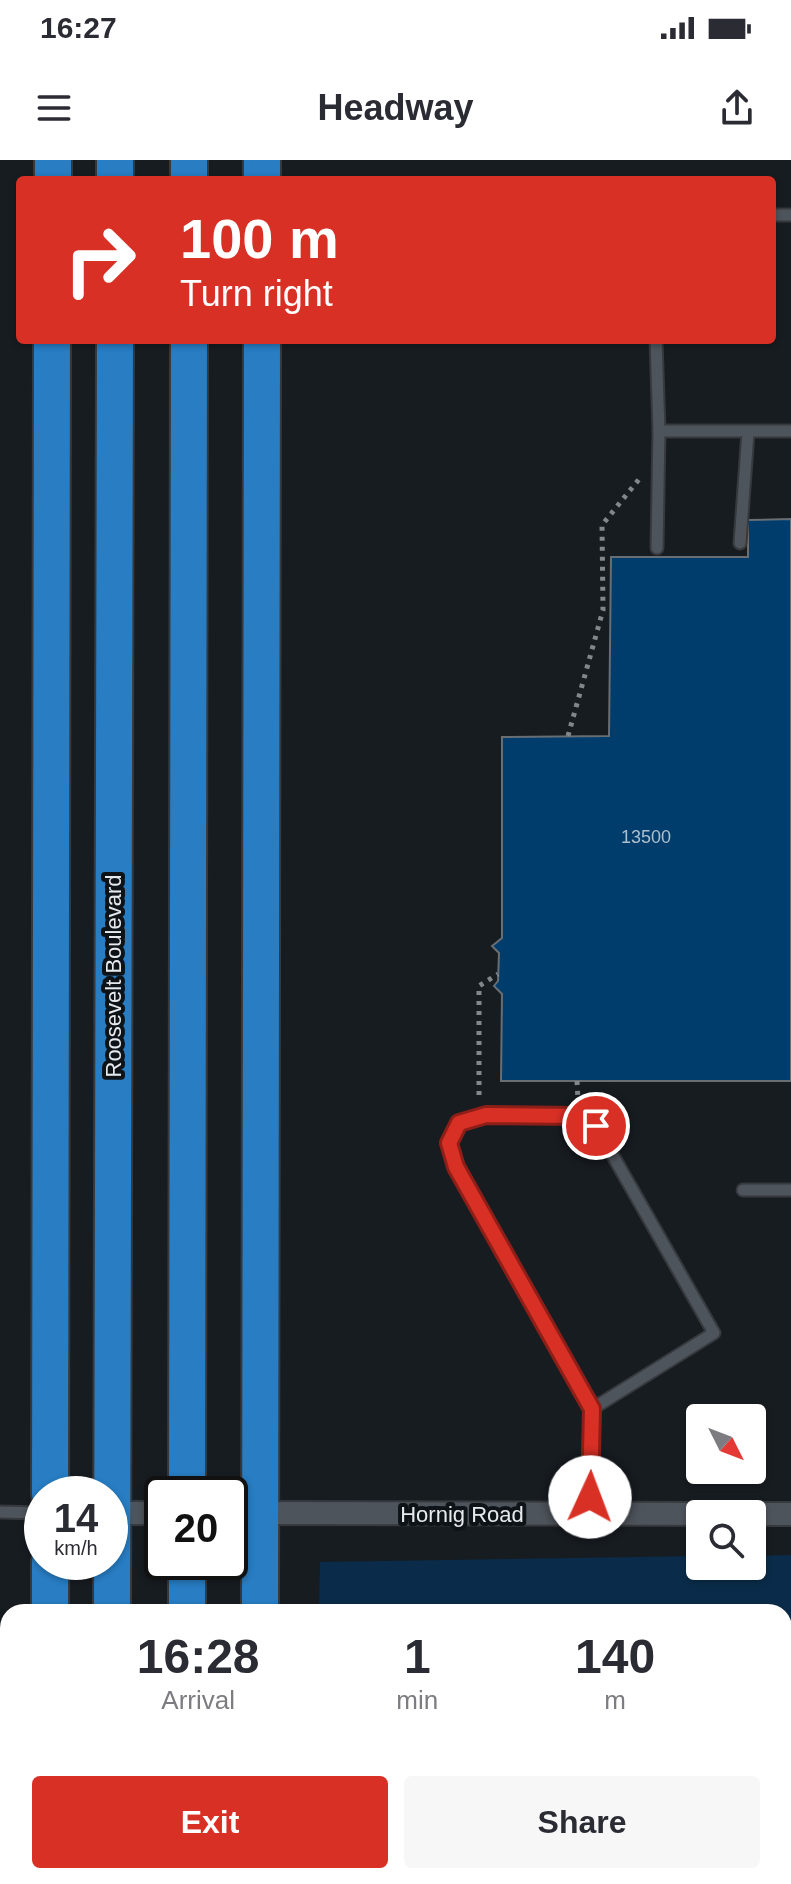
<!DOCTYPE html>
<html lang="en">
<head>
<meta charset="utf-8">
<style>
  :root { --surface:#fff; --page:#f7f7f7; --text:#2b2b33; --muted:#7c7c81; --accent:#d93025 }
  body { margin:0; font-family:Helvetica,sans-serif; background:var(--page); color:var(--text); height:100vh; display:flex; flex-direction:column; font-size:30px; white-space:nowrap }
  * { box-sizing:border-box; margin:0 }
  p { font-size:26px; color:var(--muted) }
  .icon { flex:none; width:44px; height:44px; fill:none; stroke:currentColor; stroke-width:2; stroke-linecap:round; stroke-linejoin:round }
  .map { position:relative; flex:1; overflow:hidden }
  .drawer { position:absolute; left:0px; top:1444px; width:792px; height:280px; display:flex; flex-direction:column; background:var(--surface); border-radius:24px 24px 0 0; box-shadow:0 2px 6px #0004 }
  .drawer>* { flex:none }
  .guide { position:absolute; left:16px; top:16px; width:760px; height:168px; border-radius:8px; box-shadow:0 2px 6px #0004; background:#d93025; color:#fff; overflow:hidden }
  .needle { width:52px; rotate:132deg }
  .controls { position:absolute; left:686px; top:1244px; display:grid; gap:16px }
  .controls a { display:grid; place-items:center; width:80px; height:80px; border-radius:8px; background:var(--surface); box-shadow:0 2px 6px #0004; font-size:40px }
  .speed { position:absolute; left:24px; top:1316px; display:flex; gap:16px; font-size:40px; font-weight:700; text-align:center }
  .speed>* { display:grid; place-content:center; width:104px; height:104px; border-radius:50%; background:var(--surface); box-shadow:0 2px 6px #0004; line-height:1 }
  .speed small { font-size:20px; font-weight:400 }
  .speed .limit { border:4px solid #111; border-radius:12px; background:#fff; color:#111 }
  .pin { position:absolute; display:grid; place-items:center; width:68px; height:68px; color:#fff; margin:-34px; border:4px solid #fff; border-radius:50%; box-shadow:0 2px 8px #0007 }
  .me { position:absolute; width:88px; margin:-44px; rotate:2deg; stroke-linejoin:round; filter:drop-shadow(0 0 6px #0008) }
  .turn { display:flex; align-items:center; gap:28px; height:168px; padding:0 32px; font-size:36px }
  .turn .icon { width:104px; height:104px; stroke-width:2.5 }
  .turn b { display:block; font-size:56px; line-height:68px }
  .eta { display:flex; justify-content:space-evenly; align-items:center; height:136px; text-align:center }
  .eta b { font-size:48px; font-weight:700; line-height:56px }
  .action { display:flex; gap:16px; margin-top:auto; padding:16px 32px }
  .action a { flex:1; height:92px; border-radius:8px; background:var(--accent); color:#fff; font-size:32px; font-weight:700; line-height:92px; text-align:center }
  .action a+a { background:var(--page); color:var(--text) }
  .status { display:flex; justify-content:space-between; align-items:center; height:56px; padding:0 40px; background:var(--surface); direction:ltr }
  .status svg { height:22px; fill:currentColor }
  header { display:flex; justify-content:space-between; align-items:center; height:104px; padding:0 32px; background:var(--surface); font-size:36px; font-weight:700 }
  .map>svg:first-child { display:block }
</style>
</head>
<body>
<div class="status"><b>16:27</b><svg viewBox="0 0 49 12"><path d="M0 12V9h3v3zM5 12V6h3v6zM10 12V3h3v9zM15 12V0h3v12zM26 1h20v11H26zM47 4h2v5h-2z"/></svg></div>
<header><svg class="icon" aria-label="menu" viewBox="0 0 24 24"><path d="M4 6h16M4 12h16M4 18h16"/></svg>Headway<svg class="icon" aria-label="share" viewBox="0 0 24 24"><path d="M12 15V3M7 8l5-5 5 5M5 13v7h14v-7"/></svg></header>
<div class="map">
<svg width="791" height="1724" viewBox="0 0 791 1724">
  <rect width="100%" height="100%" fill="#171c21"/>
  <polygon fill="#0a2c4a" points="791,1395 791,1724 315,1724 315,1716 784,1716 784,1452 319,1452 320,1402 700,1396 700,1406 752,1406 752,1396"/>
  <polygon fill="#013d6c" stroke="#676e74" stroke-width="2" points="791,359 791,921 501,921 502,834 494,826 498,821 499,793 492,786 502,778 502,577 609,576 611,397 748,397 748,360"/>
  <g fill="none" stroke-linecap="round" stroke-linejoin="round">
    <defs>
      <g id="service">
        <polyline points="772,55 791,55"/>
        <polyline points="656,180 659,271 791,271"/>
        <polyline points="740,383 748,272"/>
        <polyline points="657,388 659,271"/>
        <polyline points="743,1030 791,1030"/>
        <polyline points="0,1352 42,1353"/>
        <polyline points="589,1354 592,1249 451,995 452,972 459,963 486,955 579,956 596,966 714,1173 592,1249"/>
      </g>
      <g id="minor">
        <polyline points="110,1353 162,1353"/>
        <polyline points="230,1353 791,1354"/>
      </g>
      <g id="trunk">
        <polyline points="53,20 53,0"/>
        <polyline points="115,20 115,0"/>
        <polyline points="189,20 189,0"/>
        <polyline points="262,20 262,0"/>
        <polyline points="50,1334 52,180"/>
        <polyline points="187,1334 189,180"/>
        <polyline points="50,1452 50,1402"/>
        <polyline points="112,1452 115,180"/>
        <polyline points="187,1452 187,1402"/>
        <polyline points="260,1452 262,180"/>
        <polyline points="68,1716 70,1724"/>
        <polyline points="112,1724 112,1716"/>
        <polyline points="186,1724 186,1716"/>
        <polyline points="226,1724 228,1716"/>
        <polyline points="259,1724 259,1716"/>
      </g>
    </defs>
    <use href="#service" stroke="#36393d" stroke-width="15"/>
    <use href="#minor" stroke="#36393d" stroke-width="26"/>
    <use href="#trunk" stroke="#36393d" stroke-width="40"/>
    <g stroke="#82878b" stroke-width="5" stroke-dasharray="4 6" stroke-linecap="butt">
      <polyline points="568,576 603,450 602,365 640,318"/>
      <polyline points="577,921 578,940"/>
      <polyline points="479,935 479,826 498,814"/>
    </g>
    <use href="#service" stroke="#4e545b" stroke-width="11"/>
    <use href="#minor" stroke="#4e545b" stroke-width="22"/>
    <use href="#trunk" stroke="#287dc3" stroke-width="36"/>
  </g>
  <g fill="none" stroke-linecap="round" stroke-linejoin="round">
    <defs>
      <polyline id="route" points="590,1337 592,1249 456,1007 449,983 459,963 486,955 579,956 596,966"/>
    </defs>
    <use href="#route" stroke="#8d1f18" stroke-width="20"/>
    <use href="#route" stroke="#d93025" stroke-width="14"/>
  </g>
  <g text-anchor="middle" stroke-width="8" stroke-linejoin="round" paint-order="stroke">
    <g font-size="18" fill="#adbfcd">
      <text x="646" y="683">13500</text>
    </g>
    <g font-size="22" fill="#e6eaed" stroke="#0e1318">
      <text transform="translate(113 816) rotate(-90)" y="8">Roosevelt Boulevard</text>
      <text x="462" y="1362">Hornig Road</text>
    </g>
  </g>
</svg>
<div class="controls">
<a><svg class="needle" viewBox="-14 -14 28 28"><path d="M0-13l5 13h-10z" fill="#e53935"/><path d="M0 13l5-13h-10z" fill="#7c7c81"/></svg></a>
<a><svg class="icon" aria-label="search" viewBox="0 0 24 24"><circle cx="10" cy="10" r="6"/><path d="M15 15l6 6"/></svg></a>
</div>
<div class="speed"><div>14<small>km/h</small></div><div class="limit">20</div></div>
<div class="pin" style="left:596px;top:966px;background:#d93025"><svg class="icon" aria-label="arrive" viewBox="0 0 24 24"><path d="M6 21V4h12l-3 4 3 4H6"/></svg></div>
<svg class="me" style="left:590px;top:1337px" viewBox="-20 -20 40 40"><circle r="19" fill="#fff"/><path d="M0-13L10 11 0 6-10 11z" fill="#d93025"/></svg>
<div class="guide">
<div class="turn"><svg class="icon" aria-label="right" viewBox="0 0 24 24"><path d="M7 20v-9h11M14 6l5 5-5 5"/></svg><div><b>100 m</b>Turn right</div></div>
</div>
<section class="drawer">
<div class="eta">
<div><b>16:28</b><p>Arrival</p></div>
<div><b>1</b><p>min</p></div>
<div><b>140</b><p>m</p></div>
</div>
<div class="action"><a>Exit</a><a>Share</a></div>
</section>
</div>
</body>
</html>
